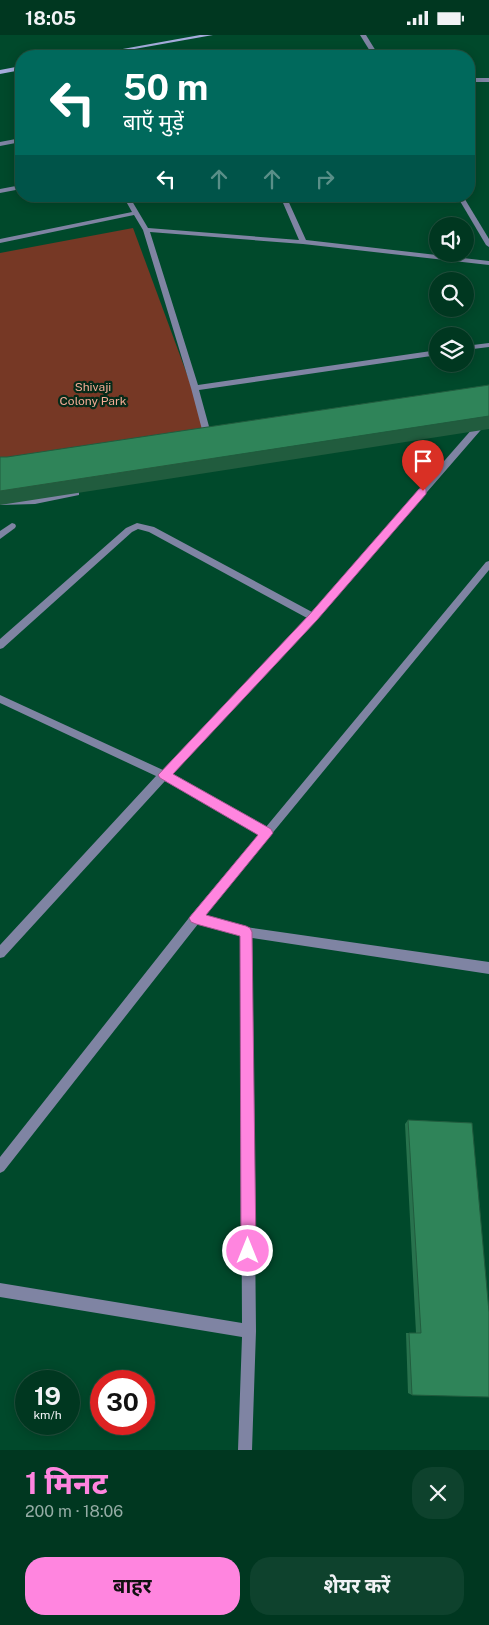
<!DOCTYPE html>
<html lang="hi">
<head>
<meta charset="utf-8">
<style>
  :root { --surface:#003720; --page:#0e422d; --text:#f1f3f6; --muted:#95aca5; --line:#22513e; --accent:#ff85df }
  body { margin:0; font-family:"Public Sans","Noto Sans Devanagari",sans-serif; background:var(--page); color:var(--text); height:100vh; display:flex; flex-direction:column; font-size:19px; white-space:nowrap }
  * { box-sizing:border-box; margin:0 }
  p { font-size:16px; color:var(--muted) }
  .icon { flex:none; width:28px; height:28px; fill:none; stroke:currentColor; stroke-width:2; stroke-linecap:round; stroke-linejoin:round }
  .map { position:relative; height:1415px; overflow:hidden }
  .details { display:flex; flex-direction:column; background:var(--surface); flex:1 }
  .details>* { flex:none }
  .top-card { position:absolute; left:15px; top:15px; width:460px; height:152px; border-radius:20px; box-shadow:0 2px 12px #0003,0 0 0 1px var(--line); background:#00695c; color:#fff; overflow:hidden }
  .fabs { position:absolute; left:429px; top:182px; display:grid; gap:10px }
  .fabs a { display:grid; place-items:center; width:45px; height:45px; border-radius:50%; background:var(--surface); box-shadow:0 2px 12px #0003,0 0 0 1px var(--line); font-size:25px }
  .speed { position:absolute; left:15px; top:1335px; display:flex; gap:10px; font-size:25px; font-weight:700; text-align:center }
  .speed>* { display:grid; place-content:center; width:65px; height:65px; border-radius:50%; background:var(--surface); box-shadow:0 2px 12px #0003,0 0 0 1px var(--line); line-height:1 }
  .speed small { font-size:12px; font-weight:400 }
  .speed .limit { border:8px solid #d22; background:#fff; color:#111 }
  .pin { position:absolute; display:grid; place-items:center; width:42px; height:42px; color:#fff; margin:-51px -21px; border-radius:50% 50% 50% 0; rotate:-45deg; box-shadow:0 0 5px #0007 }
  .pin .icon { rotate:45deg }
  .me { position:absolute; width:55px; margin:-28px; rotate:0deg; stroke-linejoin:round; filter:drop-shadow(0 0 4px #0008) }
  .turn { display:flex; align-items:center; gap:18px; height:105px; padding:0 25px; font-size:22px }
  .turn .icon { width:65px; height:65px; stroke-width:2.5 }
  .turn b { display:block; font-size:35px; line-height:42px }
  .lanes { display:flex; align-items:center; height:48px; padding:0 25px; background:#0003; justify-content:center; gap:25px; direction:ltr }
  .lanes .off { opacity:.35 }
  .round { display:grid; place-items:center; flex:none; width:52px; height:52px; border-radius:20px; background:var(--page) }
  .summary { display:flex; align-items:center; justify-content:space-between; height:85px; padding:0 25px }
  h1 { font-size:30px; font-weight:700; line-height:38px; color:var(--accent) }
  .cta { display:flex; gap:10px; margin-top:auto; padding:10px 25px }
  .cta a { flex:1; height:58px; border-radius:20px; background:var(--accent); color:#111; font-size:20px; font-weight:700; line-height:58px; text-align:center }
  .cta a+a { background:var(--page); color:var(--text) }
  .status { display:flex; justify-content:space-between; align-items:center; height:35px; padding:0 25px; background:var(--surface); direction:ltr }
  .status svg { height:14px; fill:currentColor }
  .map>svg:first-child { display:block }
</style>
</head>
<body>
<div class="status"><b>18:05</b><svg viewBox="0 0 49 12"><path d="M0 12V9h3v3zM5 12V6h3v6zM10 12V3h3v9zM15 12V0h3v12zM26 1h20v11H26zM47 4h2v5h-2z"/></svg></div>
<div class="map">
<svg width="489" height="1415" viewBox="0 0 489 1415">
  <rect width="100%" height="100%" fill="#00492b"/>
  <polygon fill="#763825" points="133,193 195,361 216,433 0,467 0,218"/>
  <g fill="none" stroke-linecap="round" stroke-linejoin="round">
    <g fill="#7f84a3" fill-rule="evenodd">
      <polygon points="360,0 366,0 379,21 373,21"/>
      <rect x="469" y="43" width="20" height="4"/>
      <polygon points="21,103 21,107 0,111 0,107"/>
      <polygon points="21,150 21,154 0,158 0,154"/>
      <polygon points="123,161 129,161 148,193 299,205 280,161 286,161 306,205 489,226 489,230 303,209 150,197 198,350 438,315 438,320 199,355 213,406 209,409 205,406 191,353 143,195 134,180 0,208 0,204 132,177"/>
      <polygon points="457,161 463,161 489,204 489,212 486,210"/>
      <polygon points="489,308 489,312 465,315 465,311"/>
      <polygon points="483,384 487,387 486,389 316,585 171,739 266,792 486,527 489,526 489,535 205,880 246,892 489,927 489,939 252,903 256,1296 252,1415 238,1415 242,1302 0,1262 0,1248 242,1288 240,901 198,889 4,1136 0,1138 0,1122 192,879 259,799 165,746 4,922 0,923 0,910 156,741 0,668 0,660 163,735 307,583 149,497 138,494 132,497 3,613 0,614 0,604 126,493 137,488 154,492 312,577 480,385"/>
      <polygon points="76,455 79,456 79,460 35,469 0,470 0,464 35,463"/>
      <polygon points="12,488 15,489 16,491 15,493 0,504 0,496"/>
    </g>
    <g fill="#a5acdd" fill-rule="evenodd">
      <polygon points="200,0 213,0 95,21 84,21"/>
      <polygon points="21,31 21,35 0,39 0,35"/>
    </g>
  </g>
  <polygon fill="#28724d" points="408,1085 472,1088 412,1360 408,1358 406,1298 416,1298 405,1089"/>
  <polygon fill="#215c3e" points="489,381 489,394 0,470 0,456"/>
  <g fill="#2f8459" stroke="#215c3e">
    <polygon points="489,350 489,381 0,456 0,422 7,422"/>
    <polygon points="408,1085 472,1088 489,1277 489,1362 412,1360 409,1298 421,1298"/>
  </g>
  <polygon fill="#ff85df" stroke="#a65691" points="423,453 426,454 426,459 317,585 173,739 271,794 273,798 206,880 246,891 250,893 252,897 256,1216 254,1221 248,1224 243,1221 241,1216 240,901 196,889 191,887 189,883 258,800 160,743 158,740 309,580 419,454"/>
  <g text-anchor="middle" stroke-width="4.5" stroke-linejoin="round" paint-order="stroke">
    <g font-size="12" fill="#f3ac96" stroke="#062a19">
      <text x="93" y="356">Shivaji<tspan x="93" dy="14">Colony Park</tspan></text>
    </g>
  </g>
</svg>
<div class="fabs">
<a><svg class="icon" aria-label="sound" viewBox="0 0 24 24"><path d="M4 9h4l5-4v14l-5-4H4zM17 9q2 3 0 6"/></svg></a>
<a><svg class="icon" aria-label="search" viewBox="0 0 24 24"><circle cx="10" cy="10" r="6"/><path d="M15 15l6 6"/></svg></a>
<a><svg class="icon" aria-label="layers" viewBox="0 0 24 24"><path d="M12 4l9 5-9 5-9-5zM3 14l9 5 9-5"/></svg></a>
</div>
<div class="speed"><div>19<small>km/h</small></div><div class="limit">30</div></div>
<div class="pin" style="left:423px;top:456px;background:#d93025"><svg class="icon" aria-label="arrive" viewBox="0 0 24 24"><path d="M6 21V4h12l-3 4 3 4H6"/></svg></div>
<svg class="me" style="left:248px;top:1216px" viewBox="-20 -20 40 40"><circle r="17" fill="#ff85df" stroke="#fff" stroke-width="3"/><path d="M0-11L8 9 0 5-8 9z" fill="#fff"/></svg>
<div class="top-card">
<div class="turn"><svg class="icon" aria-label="left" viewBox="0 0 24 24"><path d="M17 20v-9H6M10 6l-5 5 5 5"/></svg><div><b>50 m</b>बाएँ मुड़ें</div></div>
<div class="lanes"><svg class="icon" aria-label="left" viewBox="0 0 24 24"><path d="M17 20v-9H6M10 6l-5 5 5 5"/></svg><svg class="icon off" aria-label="ahead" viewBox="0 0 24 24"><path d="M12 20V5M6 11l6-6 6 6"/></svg><svg class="icon off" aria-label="ahead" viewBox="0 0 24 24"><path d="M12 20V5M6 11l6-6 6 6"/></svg><svg class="icon off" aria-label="right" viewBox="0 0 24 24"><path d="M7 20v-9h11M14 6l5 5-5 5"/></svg></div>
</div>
</div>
<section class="details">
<div class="summary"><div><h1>1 मिनट</h1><p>200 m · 18:06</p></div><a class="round"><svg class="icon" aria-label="close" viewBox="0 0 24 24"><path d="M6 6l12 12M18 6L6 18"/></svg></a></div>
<div class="cta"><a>बाहर</a><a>शेयर करें</a></div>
</section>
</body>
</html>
